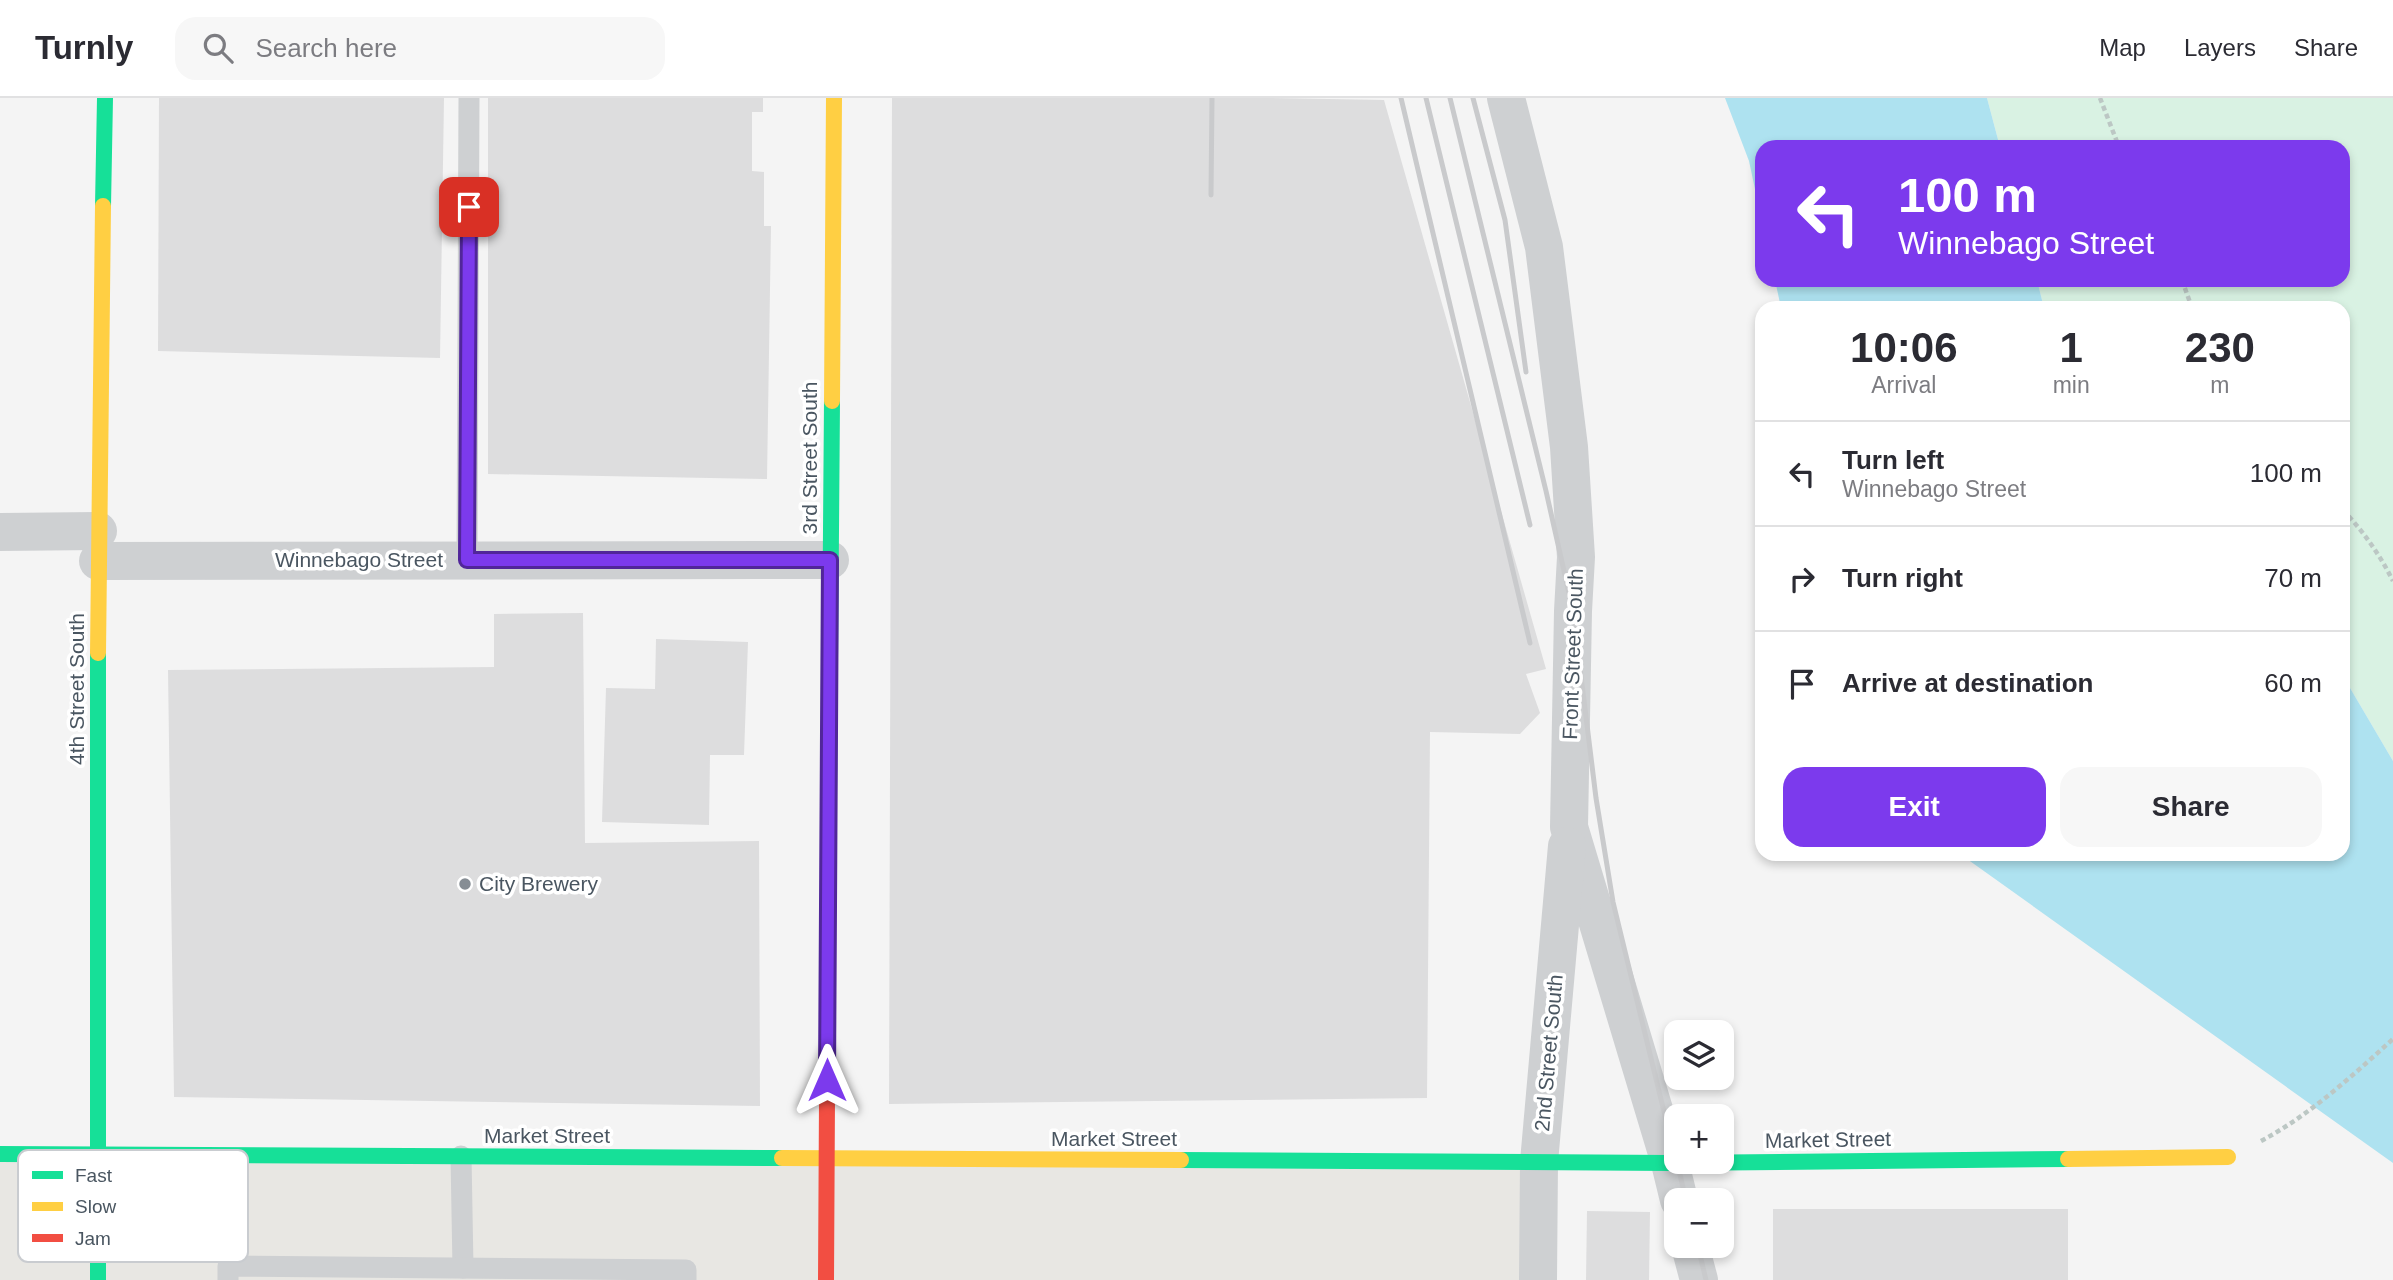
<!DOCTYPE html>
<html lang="en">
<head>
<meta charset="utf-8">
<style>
  :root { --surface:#fff; --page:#f7f7f7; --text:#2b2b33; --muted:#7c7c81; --line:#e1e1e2; --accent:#7c3aed }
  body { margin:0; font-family:Arial,sans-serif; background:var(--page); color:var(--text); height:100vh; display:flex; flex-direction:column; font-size:26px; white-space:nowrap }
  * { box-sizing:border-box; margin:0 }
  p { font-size:23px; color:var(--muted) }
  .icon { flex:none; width:38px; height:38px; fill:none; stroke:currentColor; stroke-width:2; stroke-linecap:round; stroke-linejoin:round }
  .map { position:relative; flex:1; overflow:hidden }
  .drawer { position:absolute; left:1755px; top:203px; width:595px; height:560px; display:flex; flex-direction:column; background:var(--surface); border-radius:21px; box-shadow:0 4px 10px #0003 }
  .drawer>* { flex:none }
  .top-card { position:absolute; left:1755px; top:42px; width:595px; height:147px; border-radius:21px; box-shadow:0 4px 10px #0003; background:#7c3aed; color:#fff; overflow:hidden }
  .tools { position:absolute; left:1664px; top:922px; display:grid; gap:14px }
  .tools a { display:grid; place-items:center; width:70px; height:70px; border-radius:14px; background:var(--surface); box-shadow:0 4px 10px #0003; font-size:35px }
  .pin { position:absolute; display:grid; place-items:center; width:60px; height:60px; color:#fff; margin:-30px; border-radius:14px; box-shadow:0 4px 10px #0006 }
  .me { position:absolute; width:77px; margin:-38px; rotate:0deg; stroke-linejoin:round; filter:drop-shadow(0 0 5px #0008) }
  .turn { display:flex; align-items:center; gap:24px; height:147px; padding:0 28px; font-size:32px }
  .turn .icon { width:91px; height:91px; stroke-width:2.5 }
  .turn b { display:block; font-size:49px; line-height:60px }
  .eta { display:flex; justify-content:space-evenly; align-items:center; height:119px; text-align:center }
  .eta b { font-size:42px; font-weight:600; line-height:49px }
  .button { display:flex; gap:14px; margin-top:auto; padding:14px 28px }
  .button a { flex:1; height:80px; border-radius:21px; background:var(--accent); color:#fff; font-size:28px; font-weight:600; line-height:80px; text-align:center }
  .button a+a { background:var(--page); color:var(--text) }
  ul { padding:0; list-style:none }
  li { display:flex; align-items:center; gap:21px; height:105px; padding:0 28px; border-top:2px solid var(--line) }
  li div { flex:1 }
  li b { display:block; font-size:26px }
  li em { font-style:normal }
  header { display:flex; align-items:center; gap:42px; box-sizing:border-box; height:98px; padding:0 35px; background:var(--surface); border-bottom:2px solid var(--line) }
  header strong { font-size:33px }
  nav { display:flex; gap:38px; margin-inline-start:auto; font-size:24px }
  .search { width:490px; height:63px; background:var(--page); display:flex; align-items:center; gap:18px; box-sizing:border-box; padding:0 24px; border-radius:21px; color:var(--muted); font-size:26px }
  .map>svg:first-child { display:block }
</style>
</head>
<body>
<header>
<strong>Turnly</strong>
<div class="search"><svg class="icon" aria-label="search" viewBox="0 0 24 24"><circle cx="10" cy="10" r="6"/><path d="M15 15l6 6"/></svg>Search here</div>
<nav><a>Map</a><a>Layers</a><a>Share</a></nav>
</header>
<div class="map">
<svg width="2393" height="1182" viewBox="0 0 2393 1182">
  <rect width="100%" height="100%" fill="#f4f4f4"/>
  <polygon fill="#e8e7e3" points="0,1056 1539,1064 1538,1182 0,1182"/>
  <polygon fill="#d9f2e3" points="1987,0 2393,0 2393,663 2343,578 2343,210 2044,210 2037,182 2343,182 2343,49 2000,49"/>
  <g fill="#aee2f0">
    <polygon points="1725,0 1987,0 2000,49 1762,49 1762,124 1749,63"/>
    <polygon points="1775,182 2037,182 2044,210 1781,210"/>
    <polygon points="2343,578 2393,663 2393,1065 1960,756 2343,756"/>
  </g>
  <g fill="#ddddde">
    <polygon points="159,0 444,0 440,260 158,253"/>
    <polygon points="488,0 763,0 763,14 752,14 752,73 764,74 764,128 771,128 767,381 488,376"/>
    <polygon points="892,0 1272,0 1384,2 1546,571 1526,576 1540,615 1520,636 1430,634 1427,1000 889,1006"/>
    <polygon points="583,515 585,745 759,743 760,1008 174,999 168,572 494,569 494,516"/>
    <polygon points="656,541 748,544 744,657 710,657 709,727 602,724 606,590 655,591"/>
    <rect x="1773" y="1111" width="295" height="71"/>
    <polygon points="1587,1113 1650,1114 1649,1182 1586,1182"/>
  </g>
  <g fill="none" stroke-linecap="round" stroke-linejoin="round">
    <g stroke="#bcc7c4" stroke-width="4.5" stroke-dasharray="5 3.5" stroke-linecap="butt">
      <polyline points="2100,0 2119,49"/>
      <polyline points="2182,182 2192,210"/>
      <path d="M 2343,412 C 2363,433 2380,457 2393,483"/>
      <path d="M 2261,1043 C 2310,1017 2352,978 2393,941"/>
    </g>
    <g stroke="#ced0d2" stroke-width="21">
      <polyline points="467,462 469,0"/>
      <polyline points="461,1058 463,1170"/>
      <polyline points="228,1182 228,1168 686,1172 686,1182"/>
    </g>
    <g stroke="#ced0d2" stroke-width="38">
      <polyline points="1506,0 1544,149 1569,349 1576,459 1573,513 1569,729 1670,1065 1679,1102"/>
      <polyline points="0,434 98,433"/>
      <polyline points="98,463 830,462"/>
      <polyline points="1690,1148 1699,1182"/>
      <polyline points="1538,1182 1539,1064 1567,748"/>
    </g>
    <g stroke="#16e098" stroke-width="16">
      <polyline points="103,108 105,0"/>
      <polyline points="98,555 98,1182"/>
      <polyline points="828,818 832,303"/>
      <polyline points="0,1056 782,1060"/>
      <polyline points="1181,1062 1670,1065 2068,1061"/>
    </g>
    <g stroke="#ffcf43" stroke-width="16">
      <polyline points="832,303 834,0"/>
      <polyline points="98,555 103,108"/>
      <polyline points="782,1060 1181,1062"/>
      <polyline points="2068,1061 2228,1059"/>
    </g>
    <polyline stroke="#f24e42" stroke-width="16" points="826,1182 828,818"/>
    <g stroke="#c9cacc" stroke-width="5">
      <polyline points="1401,0 1530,545"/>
      <polyline points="1426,0 1530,427"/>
      <polyline points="1450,0 1546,393 1573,513 1596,700 1613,804 1676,1063"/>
      <polyline points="1473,0 1505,122 1526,274"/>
      <polyline points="1211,97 1212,0"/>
      <polyline points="1677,1064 1686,1102"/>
      <polyline points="1698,1148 1706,1182"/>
    </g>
  </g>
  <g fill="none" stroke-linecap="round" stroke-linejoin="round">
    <defs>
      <polyline id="route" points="469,109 467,462 830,462 827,982"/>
    </defs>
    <use href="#route" stroke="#51269a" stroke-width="18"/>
    <use href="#route" stroke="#7c3aed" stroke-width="12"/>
  </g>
  <circle fill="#868d94" stroke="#fff" stroke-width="2.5" cx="465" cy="786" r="7"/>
  <g text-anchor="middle" stroke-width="7" stroke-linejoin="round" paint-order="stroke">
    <g font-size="21" fill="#4a5661" stroke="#fff">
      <text transform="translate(810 360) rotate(-90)" y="7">3rd Street South</text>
      <text x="359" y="469">Winnebago Street</text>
      <text transform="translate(1573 556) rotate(-88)" y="7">Front Street South</text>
      <text transform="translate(77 591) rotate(-90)" y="7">4th Street South</text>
      <text transform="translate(1549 955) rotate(-85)" y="7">2nd Street South</text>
      <text x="547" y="1045">Market Street</text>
      <text x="1114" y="1048">Market Street</text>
      <text transform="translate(1828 1042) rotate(-1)" y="7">Market Street</text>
    </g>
    <g font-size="21" fill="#4a5661" stroke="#fff" text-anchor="start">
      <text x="479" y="793">City Brewery</text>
    </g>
  </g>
  <rect x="18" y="1052" width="230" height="112" rx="10" fill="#fff" stroke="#c9ccd0" stroke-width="2"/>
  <rect x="32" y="1073" width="31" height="8" fill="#16e098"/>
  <rect x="32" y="1104" width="31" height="9" fill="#ffcf43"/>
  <rect x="32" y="1136" width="31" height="8" fill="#f24e42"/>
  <g font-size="19" fill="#4a5661">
    <text x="75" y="1084">Fast</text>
    <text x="75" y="1115">Slow</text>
    <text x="75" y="1147">Jam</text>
  </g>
</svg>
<div class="tools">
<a><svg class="icon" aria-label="layers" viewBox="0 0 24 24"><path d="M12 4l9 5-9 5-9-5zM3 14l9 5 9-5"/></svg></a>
<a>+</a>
<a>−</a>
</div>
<div class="pin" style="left:469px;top:109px;background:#d93025"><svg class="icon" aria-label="arrive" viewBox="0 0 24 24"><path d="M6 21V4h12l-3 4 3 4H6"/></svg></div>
<svg class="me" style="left:827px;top:982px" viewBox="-20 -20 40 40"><path d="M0-17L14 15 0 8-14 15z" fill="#7c3aed" stroke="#fff" stroke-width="4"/></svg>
<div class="top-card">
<div class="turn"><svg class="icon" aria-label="left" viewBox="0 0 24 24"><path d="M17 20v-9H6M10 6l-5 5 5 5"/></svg><div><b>100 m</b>Winnebago Street</div></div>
</div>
<section class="drawer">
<div class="eta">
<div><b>10:06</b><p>Arrival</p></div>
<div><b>1</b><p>min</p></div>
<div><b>230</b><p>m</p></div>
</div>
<ul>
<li><svg class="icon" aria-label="left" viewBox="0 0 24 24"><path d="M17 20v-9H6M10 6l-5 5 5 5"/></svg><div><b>Turn left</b><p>Winnebago Street</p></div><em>100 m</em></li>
<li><svg class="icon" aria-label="right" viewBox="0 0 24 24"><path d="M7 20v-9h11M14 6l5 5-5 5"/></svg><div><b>Turn right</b></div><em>70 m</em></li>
<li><svg class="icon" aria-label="arrive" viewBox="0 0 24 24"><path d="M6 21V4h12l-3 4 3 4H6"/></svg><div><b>Arrive at destination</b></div><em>60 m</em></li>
</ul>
<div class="button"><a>Exit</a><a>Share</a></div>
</section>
</div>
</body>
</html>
